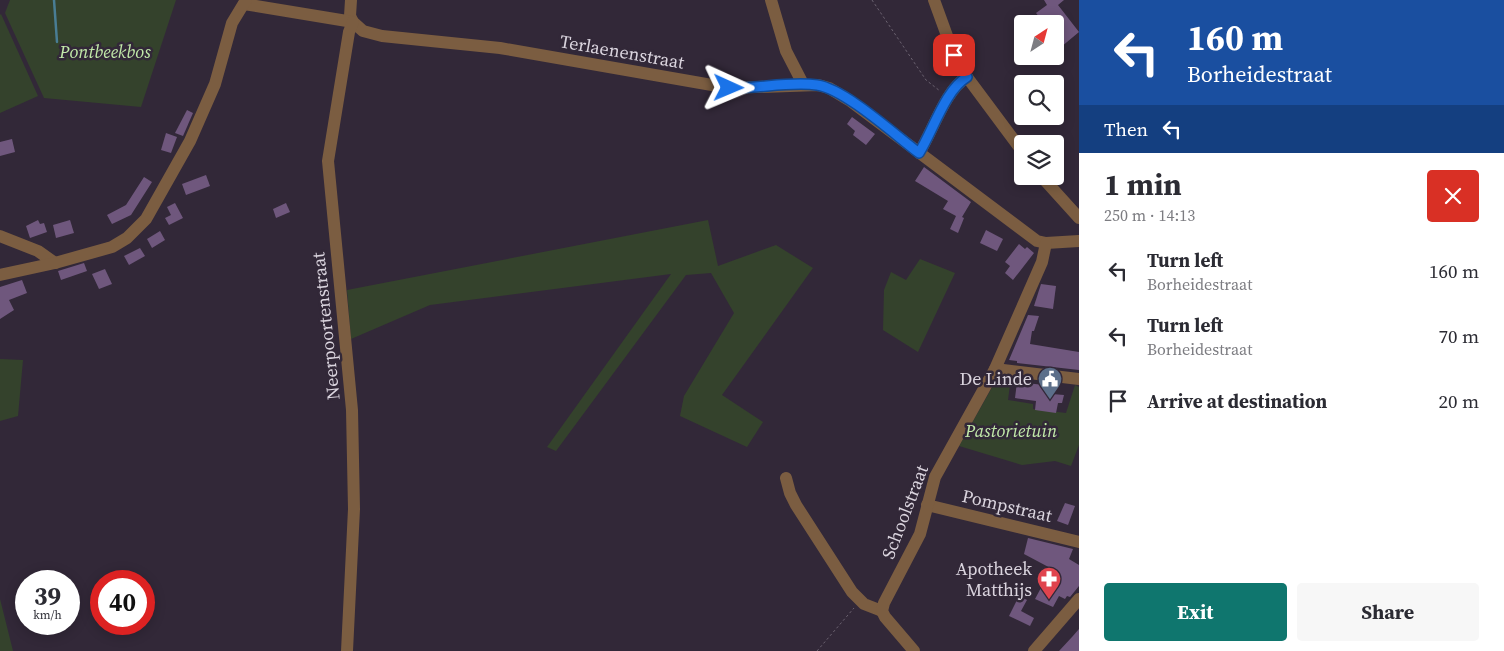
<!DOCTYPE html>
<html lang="en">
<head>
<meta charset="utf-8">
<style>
  :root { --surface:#fff; --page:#f7f7f7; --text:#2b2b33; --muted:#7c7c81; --accent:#0f766e }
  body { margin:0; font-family:"Source Serif 4",serif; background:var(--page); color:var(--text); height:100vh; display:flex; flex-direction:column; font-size:19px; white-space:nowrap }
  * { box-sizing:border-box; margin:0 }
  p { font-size:16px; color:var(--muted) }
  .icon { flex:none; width:28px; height:28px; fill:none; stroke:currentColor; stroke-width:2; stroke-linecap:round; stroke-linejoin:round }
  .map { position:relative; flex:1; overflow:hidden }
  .drawer { display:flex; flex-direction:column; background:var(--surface); width:425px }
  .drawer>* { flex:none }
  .banner { background:#1a4fa0; color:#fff; overflow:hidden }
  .needle { width:32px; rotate:36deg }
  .controls { position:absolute; left:1014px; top:15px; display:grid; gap:10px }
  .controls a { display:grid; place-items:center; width:50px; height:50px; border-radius:5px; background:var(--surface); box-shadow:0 2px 12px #0003; font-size:25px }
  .speed { position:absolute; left:15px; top:570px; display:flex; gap:10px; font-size:25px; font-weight:700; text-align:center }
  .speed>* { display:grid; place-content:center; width:65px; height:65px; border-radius:50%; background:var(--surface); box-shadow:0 2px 12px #0003; line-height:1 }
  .speed small { font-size:12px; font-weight:400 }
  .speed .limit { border:8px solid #d22; background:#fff; color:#111 }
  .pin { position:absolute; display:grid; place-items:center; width:42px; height:42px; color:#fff; margin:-21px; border-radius:10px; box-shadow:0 2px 8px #0006 }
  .me { position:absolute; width:55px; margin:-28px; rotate:91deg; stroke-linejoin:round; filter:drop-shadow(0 0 4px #0008) }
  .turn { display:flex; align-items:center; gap:18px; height:105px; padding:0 25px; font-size:22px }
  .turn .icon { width:65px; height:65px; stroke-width:2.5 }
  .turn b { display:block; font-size:35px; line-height:42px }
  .then { display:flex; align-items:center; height:48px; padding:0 25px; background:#0003; gap:10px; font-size:19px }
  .round { display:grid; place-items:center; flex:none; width:52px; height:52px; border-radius:5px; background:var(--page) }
  .head { display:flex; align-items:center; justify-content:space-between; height:85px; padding:0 25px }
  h1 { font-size:30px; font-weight:700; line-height:38px }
  .primary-button { display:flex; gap:10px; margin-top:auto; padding:10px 25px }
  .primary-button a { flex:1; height:58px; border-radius:5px; background:var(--accent); color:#fff; font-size:20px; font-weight:700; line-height:58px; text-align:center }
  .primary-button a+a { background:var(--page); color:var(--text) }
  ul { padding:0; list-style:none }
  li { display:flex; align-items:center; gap:15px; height:65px; padding:0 25px }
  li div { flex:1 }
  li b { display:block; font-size:19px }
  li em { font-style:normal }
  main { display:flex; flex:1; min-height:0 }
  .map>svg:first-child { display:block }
</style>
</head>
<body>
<main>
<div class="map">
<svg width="1079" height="651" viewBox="0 0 1079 651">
  <rect width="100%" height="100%" fill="#322838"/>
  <g fill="#34422c">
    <polygon points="10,0 176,0 141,107 44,98 5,13"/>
    <polygon points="1,14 38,96 0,113 0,15"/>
    <polygon points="708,220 718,266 776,245 813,268 722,395 763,422 747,447 680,416 684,396 734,313 711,273 686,275 556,451 547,447 671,274 430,305 351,339 347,290"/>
    <polygon points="920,259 955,273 918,352 883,330 884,290 891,272 906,280"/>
    <polygon points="0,359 23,360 18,416 0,421"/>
    <polygon points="999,375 1011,377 1008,400 1033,404 1033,409 1066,413 1075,385 1079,387 1079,445 1071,466 1055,461 1022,465 959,446"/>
    <polygon points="0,599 13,651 0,651"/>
  </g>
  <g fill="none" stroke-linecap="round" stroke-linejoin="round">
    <polyline stroke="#497d94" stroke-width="2.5" points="54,0 57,42"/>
  </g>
  <g fill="#6f577d">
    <polygon points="1044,0 1064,0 1058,5 1079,32 1055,52 1055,24 1045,24 1036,13 1047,5"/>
    <polygon points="187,110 193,113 183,136 175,133"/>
    <polygon points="852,117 875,134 866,145 853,135 855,131 847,124"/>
    <polygon points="166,133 177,137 171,153 161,150"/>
    <polygon points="12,139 15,152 0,156 0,142"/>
    <polygon points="924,167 971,202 962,217 964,218 958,233 950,229 956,216 943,209 948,201 915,181"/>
    <polygon points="206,175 210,186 186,195 182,184"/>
    <polygon points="144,177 152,182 131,215 112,224 107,215 126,205"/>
    <polygon points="175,203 183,218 169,225 165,218 171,215 167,207"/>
    <polygon points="286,203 290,212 276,218 273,209"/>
    <polygon points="38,220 40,224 44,223 47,232 30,238 26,226"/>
    <polygon points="70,220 74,233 56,238 53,225"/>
    <polygon points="986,230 1003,239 997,251 980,243"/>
    <polygon points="160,231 165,240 152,248 147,239"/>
    <polygon points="1019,244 1025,249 1027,247 1034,253 1013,280 1005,273 1010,266 1005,262"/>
    <polygon points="140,248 145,256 129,265 124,256"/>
    <polygon points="84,263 87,271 61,280 58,271"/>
    <polygon points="105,269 112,284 99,289 92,274"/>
    <polygon points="22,280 27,293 9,300 14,310 0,319 0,287"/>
    <polygon points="1041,284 1056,286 1053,309 1034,306"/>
    <polygon points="1028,315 1039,316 1034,331 1032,331 1030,344 1079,352 1079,370 1017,363 1017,361 1009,360"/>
    <polygon points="1017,382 1053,386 1052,394 1064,395 1062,403 1058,403 1056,413 1035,410 1036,401 1015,398"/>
    <polygon points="1065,503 1075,506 1068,525 1057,521"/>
    <polygon points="1028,538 1073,549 1069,559 1079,565 1079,586 1070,597 1067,596 1065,599 1059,596 1053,607 1035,599 1042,586 1047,589 1056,571 1024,554"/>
    <polygon points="1019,596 1027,600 1021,611 1034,618 1030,626 1009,616"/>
    <polygon points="1079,629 1079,651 1059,651 1072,637"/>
  </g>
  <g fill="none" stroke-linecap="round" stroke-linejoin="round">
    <g stroke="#6b6270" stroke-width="1" stroke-dasharray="2.5 2.5" stroke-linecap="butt">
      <polyline points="872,0 926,80 940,91"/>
      <polyline points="817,651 854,608"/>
    </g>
    <g stroke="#7b5d41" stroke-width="12">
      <polyline points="351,0 350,16 353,22 363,31 382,36 500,48 729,88 818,85 829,88 849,100 1037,241 1046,243 1079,241"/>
      <polyline points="771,0 786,51 803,84"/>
      <polyline points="934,0 954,55 967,77 1022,151"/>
      <polyline points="244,4 353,22"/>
      <path d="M 919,153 C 933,131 945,90 967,77"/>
      <polyline points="1041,176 1079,218"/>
      <polyline points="0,236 38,251 55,263"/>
      <polyline points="0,275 55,263 112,247 127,238 146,219 190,141 215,84 232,23 246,0"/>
      <polyline points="995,369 1079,379"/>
      <polyline points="786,478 790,493 796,505 852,592 864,604 882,611"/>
      <polyline points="927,505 1079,542"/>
      <polyline points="347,651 354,509 352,410 328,161 349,32 353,22"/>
      <polyline points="914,651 885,617 882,611 884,603 920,534 935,477 995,369 1042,262 1046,243"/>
      <polyline points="1034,651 1079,599"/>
    </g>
  </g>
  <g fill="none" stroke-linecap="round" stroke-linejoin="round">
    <defs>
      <path id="route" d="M 729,88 C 758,89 789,81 817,85 C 845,89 895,135 919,153 C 933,131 945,90 967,77 L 954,55"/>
    </defs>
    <use href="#route" stroke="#114b97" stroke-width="12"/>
    <use href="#route" stroke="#1a73e8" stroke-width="9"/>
  </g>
  <defs>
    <symbol id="civic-pin" viewBox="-11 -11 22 30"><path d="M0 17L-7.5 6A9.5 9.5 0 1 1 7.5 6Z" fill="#5c6f8a" stroke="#322838"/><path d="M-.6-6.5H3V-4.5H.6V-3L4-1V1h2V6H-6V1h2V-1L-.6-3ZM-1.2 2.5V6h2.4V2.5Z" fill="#fff"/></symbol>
    <symbol id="pharmacy-pin" viewBox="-11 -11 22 30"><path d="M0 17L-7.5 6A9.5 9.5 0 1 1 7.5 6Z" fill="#e0444e" stroke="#322838"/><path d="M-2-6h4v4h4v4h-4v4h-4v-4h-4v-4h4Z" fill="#fff"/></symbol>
  </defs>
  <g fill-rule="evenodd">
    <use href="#civic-pin" x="1036" y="365" width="28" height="38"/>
    <use href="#pharmacy-pin" x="1035" y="565" width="28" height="38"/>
  </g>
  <g text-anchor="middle" stroke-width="5" stroke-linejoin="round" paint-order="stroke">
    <g font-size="18" font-style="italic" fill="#c2eaa9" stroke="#322838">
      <text x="105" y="58">Pontbeekbos</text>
      <text x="1011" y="437">Pastorietuin</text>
    </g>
    <g font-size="18" fill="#dad4de" stroke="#322838">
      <text transform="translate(622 52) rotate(10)" y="6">Terlaenenstraat</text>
      <text transform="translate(326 326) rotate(-96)" y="6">Neerpoortenstraat</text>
      <text transform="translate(1007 506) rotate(13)" y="6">Pompstraat</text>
      <text transform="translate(905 512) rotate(-69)" y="6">Schoolstraat</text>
    </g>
    <g font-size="18" fill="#dad4de" stroke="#322838" text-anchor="end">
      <text x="1032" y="385">De Linde</text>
      <text x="1032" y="575">Apotheek<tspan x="1032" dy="21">Matthijs</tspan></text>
    </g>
  </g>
</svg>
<div class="controls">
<a><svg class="needle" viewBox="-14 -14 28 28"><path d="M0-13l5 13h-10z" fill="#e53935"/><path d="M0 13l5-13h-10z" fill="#7c7c81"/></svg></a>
<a><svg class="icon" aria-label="search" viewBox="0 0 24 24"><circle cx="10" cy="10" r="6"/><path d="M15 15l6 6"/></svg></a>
<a><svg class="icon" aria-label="layers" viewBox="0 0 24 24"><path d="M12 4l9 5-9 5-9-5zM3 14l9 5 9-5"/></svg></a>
</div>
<div class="speed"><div>39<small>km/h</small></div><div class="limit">40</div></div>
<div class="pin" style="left:954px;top:55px;background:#d93025"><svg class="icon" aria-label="arrive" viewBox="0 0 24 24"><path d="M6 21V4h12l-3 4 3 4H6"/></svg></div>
<svg class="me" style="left:729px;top:88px" viewBox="-20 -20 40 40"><path d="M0-17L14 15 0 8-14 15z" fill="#1a73e8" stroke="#fff" stroke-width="4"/></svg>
</div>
<section class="drawer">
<div class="banner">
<div class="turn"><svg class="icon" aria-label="left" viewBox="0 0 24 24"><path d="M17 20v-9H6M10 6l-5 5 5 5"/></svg><div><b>160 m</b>Borheidestraat</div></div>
<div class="then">Then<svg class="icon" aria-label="left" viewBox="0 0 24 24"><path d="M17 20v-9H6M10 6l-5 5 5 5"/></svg></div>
</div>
<div class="head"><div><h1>1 min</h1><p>250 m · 14:13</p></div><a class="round" style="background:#d93025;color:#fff"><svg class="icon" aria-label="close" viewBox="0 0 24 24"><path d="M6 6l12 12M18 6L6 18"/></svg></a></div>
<ul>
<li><svg class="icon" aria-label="left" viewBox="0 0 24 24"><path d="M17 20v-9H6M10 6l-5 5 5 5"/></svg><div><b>Turn left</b><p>Borheidestraat</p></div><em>160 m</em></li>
<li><svg class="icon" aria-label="left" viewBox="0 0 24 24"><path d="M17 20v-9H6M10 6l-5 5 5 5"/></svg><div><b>Turn left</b><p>Borheidestraat</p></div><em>70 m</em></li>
<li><svg class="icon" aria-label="arrive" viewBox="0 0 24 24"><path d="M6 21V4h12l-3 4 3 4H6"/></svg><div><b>Arrive at destination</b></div><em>20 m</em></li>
</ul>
<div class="primary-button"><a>Exit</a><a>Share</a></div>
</section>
</main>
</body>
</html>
